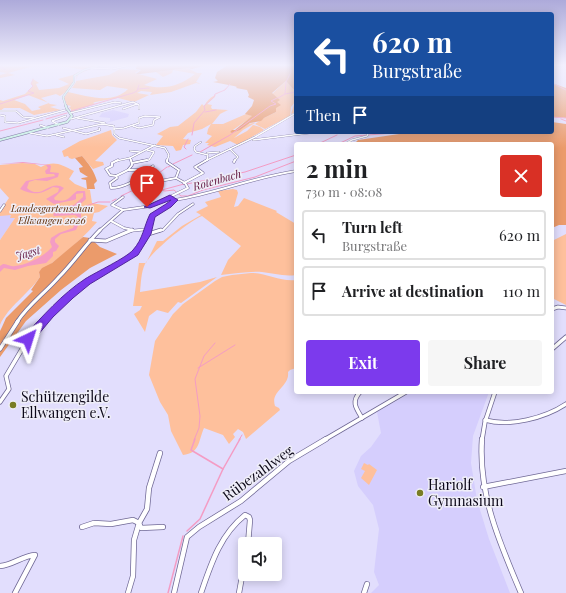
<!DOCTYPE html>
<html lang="en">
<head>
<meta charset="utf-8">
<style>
  :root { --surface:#fff; --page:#f6f6f6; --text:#202124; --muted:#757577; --line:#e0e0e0; --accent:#7c3aed }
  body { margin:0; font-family:"Playfair Display",serif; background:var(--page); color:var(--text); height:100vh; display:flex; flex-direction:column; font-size:15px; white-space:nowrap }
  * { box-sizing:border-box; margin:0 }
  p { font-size:13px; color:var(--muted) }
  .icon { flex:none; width:22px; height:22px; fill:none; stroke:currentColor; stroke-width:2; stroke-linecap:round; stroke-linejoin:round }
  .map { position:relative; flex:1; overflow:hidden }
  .details { position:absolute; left:294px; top:142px; width:260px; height:252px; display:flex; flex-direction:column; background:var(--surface); border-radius:4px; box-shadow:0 2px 10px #0003 }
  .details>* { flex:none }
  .banner { position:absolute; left:294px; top:12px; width:260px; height:122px; border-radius:4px; box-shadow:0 2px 10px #0003; background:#1a4fa0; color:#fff; overflow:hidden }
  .fabs { position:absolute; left:238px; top:537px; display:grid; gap:8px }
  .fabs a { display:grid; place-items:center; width:44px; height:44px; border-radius:4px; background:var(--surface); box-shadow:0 2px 10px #0003; font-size:20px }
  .pin { position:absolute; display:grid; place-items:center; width:34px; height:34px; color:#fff; margin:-41px -17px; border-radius:50% 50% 50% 0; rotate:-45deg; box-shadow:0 0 4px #0007 }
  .pin .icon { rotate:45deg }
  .me { position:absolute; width:44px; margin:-22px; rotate:41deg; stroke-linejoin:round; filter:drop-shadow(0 0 3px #0008) }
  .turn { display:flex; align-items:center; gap:14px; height:84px; padding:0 12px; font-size:18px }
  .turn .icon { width:52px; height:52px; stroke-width:2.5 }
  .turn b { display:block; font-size:28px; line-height:34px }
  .then { display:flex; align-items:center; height:38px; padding:0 12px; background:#0003; gap:8px; font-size:15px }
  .round { display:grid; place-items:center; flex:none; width:42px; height:42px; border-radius:4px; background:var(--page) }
  .head { display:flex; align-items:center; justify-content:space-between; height:68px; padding:0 12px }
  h1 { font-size:24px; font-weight:700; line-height:30px }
  .button { display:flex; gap:8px; margin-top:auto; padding:8px 12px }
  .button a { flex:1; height:46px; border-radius:4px; background:var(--accent); color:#fff; font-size:16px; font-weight:700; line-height:46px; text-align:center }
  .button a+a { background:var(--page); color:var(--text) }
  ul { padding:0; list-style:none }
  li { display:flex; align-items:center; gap:12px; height:50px; margin:0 8px 6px; padding:0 4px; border:2px solid var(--line); border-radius:4px }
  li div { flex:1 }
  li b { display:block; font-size:15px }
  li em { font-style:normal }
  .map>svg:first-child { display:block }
</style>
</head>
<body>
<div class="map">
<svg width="566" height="593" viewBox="0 0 566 593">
  <rect width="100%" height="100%" fill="#e2defd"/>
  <g fill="#d5cefd">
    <polygon points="113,110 129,114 128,117 106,123 105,123 110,121 110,118 99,117 102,113"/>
    <polygon points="20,211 0,240 0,212"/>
    <polygon points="412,392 489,392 473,436 471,463 477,500 489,539 510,593 371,593 379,585 374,572 379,529 373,505 358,486 354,471 361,456 371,447 381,433 377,412"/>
  </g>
  <g fill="#fec09c" fill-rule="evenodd">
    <path d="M 0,65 C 15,65 28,67 42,66 L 30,67 L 8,73 L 15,75 L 0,78 L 0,75 L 7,73 L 0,72 Z"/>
    <path d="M 64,65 L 103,65 L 93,68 L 140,70 L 135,73 L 157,79 L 144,85 C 164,90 178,87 195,74 L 173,70 L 172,73 L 163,77 L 156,72 L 188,68 L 197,73 L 202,73 L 196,82 L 201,84 L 196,83 L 171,92 L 150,95 L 152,92 L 141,91 L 137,93 L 149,95 L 134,102 L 118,98 L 95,102 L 93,103 L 95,104 L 71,112 L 71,109 L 69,108 L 71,106 L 67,105 L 64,98 L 68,92 C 88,96 112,105 128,89 L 107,86 L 100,90 L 72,88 L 76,82 L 77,74 L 85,70 L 62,66 ZM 91,69 L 120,69 L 109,75 L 76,81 L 78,74 Z"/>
    <path d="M 80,71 L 74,76 C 75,84 67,92 60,96 L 56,94 L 41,98 L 50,104 L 57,105 L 50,107 L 61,110 L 34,115 L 20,108 L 4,108 L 0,111 L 0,100 L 3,101 L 25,94 L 33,86 L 31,84 L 33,79 L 39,83 L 36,84 L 39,90 L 59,88 L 69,84 L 58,79 L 73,75 ZM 28,95 L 49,103 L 38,107 L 41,109 L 32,111 L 25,104 L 14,100 Z"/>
    <polygon points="286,81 293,89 296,89 296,112 291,114 295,102 291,107 290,116 265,129 255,124 264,118 276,112 276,102 279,100 272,94"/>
    <path d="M 226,88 L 227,88 L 216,94 L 215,97 L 207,104 L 212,105 L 211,107 L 212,109 L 228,110 L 220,114 L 212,124 L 223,124 L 246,114 L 253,116 L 230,132 C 240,134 245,122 255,123 L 243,130 L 234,138 L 247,131 L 253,125 L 260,127 L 264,130 L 238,145 L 230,141 L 215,147 L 207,145 L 209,143 L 205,143 L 212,136 L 207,134 L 208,129 L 211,124 L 202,129 L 188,133 L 183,139 L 191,140 L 190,144 L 183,145 L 181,150 L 176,151 L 173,146 L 156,145 L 163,136 L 157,134 L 170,127 L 178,126 L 196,112 L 202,104 L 204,106 C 210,95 216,96 226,88 Z"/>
    <polygon points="111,130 112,135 117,140 95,161 103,162 104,165 93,169 82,156 72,159 69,158 68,156 64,157 62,151 80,141"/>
    <path d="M 22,163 L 35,164 L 41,167 C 55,160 61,165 74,171 L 69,179 L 75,184 L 90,190 L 92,203 L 108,206 L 99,212 L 94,213 L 92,221 L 97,222 C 84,237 68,251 52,263 C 48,267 43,268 39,272 L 40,277 C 29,293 7,308 0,325 L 0,240 L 15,218 L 10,218 L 11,215 L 0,216 L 0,211 L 9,198 L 0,188 L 0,165 Z"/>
    <path d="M 233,189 L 237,190 L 238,193 L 234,207 L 238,206 L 244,198 L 277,211 L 276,212 L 296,224 L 296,275 C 284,277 273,273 262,272 C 248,271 234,274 221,275 L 228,260 L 241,246 L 202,216 C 188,222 152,251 145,264 C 141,272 141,283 140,292 L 200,282 L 217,277 L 181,303 L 178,302 L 168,313 L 157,310 L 149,316 L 145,332 L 134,314 L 140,310 L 142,306 L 133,306 L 139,263 L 146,263 L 157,241 L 163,241 L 182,226 L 201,215 L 196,212 L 208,206 L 205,202 L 221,197 L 218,191 Z"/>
    <polygon points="566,234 566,305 552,298 552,241"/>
    <path d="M 251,273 C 266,273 281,282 296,280 L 296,368 L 290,370 L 288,372 C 290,387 270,391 275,406 L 279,408 L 280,410 L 246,439 L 243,432 L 238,429 L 233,434 L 235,437 L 229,444 L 223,435 L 204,428 C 198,442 200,453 183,455 L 171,431 L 168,415 L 160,402 L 149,375 L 155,341 L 173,314 L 183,304 L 215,281 L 222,277 L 232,275 Z"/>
    <polygon points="364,463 368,465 369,464 377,470 369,485 361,478 365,471 361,469"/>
  </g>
  <g fill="#eb9b6b">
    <polygon points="137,65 207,65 192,69 188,68 140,74 136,74 141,70 136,69"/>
    <polygon points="228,65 296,65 296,89 293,89 286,81 272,93 280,100 277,102 281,105 276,108 276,112 264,118 261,121 250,123 240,130 232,133 230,132 232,130 235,130 252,116 245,114 252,106 254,100 248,97 249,95 247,90 236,88 237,87 234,86 213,82 218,81 215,78 217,72"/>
    <polygon points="552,83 566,88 566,118 552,117"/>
    <polygon points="552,122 566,124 566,225 559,225 552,228 552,144 354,144 358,140 413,132 552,132"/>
    <path d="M 82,156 C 89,164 94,171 97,181 L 94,184 L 95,189 L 87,189 L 86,180 L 81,179 L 82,178 L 88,177 L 80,172 L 79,168 L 83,167 L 75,158 Z"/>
    <polygon points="83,237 90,238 100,247 117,254 90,268 61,290 26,321 0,357 0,331 2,327 6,318 33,291 31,290 40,277 39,272 42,268 52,263"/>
  </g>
  <path fill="#f49cc4" d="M 23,162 L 50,165 L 51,166 L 50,172 L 59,173 L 58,177 L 47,181 L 35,180 L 29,182 L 27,188 C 42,201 50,178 64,188 L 54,198 L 55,200 C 68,203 69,197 77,191 L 85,191 L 86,199 L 76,208 L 67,209 L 60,213 L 81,213 L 81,219 L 76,230 L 61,234 L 55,239 L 55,242 L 59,246 L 56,251 L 53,252 L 53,256 L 46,263 L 28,266 L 15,270 L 4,268 L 0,272 L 0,266 L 3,264 C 7,264 10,267 15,266 C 27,265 45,256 52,247 L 50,242 L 51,238 L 59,233 L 73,228 L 78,217 L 75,215 L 54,216 L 53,214 L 63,207 L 74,205 L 83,197 L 83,193 L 76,194 L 76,199 L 74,200 L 54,204 L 46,199 L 58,192 L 59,188 L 53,187 C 41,194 34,196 20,189 L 26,181 L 55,176 L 54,174 L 46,174 L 45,171 L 48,168 L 46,165 L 23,163 L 0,164 Z"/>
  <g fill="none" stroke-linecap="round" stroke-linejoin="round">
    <g stroke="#f49cc4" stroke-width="1">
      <polyline points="0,66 5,65"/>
      <polyline points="0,67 6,70"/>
      <polyline points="552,83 566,90"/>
      <polyline points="138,89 149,88"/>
      <polyline points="285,94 286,82 291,72 290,66"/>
      <polyline points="278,98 285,94 296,92"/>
      <polyline points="0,104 34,93 28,91 33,86 31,84 33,79"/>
      <polyline points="71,111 133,93 137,91 139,85"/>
      <polyline points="205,112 216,110"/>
      <polyline points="552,117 566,118"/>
      <polyline points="46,119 67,113"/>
      <polyline points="561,119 566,121"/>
      <polyline points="0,131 43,120"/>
      <polyline points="192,135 194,123 205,110 204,106 214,97 215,94 225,90 230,84"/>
      <polyline points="318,144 337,135"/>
      <polyline points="338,144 355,136 406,132"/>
      <polyline points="186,149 184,147 188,139"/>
      <polyline points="200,152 230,135 270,106 276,104 271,101 277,98"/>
      <polyline points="173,164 192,155"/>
      <polyline points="168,167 170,166"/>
      <polyline points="151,179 167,167"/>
      <polyline points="187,184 245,172 296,155"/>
      <polyline points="142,186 149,181"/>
      <polyline points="162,190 184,184"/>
      <polyline points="121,196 142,186 165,191 174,190 181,196 188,196 203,190 255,177 296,161"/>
      <polyline points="112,201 116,199"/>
      <polyline points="76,212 84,210 86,206 98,202 110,202"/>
      <polyline points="198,368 235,345"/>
      <polyline points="194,440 199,428 200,416 195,379 204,356 215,343"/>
      <polyline points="239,440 242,435"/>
    </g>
    <g stroke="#f49cc4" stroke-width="1.5">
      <polyline points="195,439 191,450 223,469"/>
      <polyline points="187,531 200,519 223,469 240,439"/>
      <polyline points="168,593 183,536"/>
    </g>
    <defs>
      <g id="street-far4">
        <polyline points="552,66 565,65"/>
        <polyline points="91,68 112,69 131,65"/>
        <polyline points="123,109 137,104"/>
        <polyline points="0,111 16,111 23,117 34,118"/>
        <polyline points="70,113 115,102 121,103"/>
        <polyline points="0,115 5,116 5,122 18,123 65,110"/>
        <polyline points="77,118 105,123"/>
        <polyline points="71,119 133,102 139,105 139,109"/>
        <polyline points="40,125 48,128"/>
        <polyline points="59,125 52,121 66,116"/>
        <polyline points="63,128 86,134 100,130 99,128"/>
        <polyline points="114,129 124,128 139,123 139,118 145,116 160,117 154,120 153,125 139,128 133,126"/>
        <polyline points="30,133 47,136 102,124 114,126 114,134 119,138 165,148 169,155 167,161"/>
        <polyline points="56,135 64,137"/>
        <polyline points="253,140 317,132"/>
        <polyline points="201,142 195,146 194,149 196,152 208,155 207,160"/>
        <polyline points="345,144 352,140 367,136 368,135 366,132"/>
        <polyline points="230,149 238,157 234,161"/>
        <polyline points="130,151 140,152"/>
        <polyline points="207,153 219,152"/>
        <polyline points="116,161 130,158"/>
        <polyline points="131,161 130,158 155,145"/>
        <polyline points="141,161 149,160 154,152 147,150"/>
        <polyline points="205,161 255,137 296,113"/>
      </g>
      <g id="street-far3">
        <polyline points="234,162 235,160"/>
        <polyline points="132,163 147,160"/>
        <polyline points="147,170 153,166"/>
        <path d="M 116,176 L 117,178 L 110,183 L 111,188 C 124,188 136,180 146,173 L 147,170 L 128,170"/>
        <polyline points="116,176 128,170 132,165 131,160"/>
        <polyline points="116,176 110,175 106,169 112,166 112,163 118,160"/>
        <polyline points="153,180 160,181 176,178"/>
        <polyline points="184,183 203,173 195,167 207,160"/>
        <polyline points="123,197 112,205 123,210"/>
        <path d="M 175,200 C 216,193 255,177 296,171"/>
        <polyline points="0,211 4,205"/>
        <polyline points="111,221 124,228 133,230"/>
        <polyline points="99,231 123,210 151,206 188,188 185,183 176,178 179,170 167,162 167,160"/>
        <polyline points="129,231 149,229"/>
        <polyline points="149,231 153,214 169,206 175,200"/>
        <polyline points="157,231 163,230 178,214 193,204"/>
      </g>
      <g id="street-far2">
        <polyline points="148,234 161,230"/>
        <polyline points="90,240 106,241 132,230"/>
        <polyline points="552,309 558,307 566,308"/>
        <path d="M 17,322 C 28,305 45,293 59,277 C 74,262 85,245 100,230"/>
        <path d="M 43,322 C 55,308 71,294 86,283 C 107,267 142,258 149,230"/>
      </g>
      <g id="street-far1">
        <polyline points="0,349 18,321"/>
        <polyline points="552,349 566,337"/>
        <path d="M 360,392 C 351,402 356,408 362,418"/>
        <polyline points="0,402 9,389 6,376 28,339 43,321"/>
        <path d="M 485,420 C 510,427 545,418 566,404"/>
        <polyline points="324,440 406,392"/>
        <polyline points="482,440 485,422 495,392"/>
      </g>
      <g id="street">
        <path d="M 482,439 C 478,494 500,544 521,593"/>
        <polyline points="483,487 566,471"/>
        <polyline points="82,527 94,523 111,524 133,520 139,523 141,528 163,527"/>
        <path d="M 0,566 C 13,565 22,556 35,555 L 15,593"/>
        <polyline points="128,593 133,576 134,540 139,523 147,509 149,488 160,453"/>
        <polyline points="174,593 187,537 199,527 241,501 289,461 326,439"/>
        <path d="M 201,593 C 211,564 220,535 245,515 L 249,517 L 250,520 L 248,544"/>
        <polyline points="239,593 245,560"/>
        <polyline points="364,593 367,584"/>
      </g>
      <polyline id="secondary-far1" points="66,107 63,97 74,82 74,76 84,70 101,65"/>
      <g id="secondary">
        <polyline points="66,106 67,109"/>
        <polyline points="0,140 67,122 72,116 68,110"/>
      </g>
    </defs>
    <use href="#street-far4" stroke="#6f6895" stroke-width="2"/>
    <use href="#street-far3" stroke="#6f6895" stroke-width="3"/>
    <use href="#street-far2" stroke="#6f6895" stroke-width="4.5"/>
    <use href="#street-far1" stroke="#6f6895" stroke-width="5"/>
    <use href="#street" stroke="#6f6895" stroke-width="6"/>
    <use href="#secondary-far1" stroke="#6f6895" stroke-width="2"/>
    <use href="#secondary" stroke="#6f6895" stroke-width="3"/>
    <use href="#street-far4" stroke="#fff" stroke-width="1.5"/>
    <use href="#street-far3" stroke="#fff" stroke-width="2"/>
    <use href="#street-far2" stroke="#fff" stroke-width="3"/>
    <use href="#street-far1" stroke="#fff" stroke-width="3.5"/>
    <use href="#street" stroke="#fff" stroke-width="4.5"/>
    <use href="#secondary-far1" stroke="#cbf2e7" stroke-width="1.5"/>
    <use href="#secondary" stroke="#cbf2e7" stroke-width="2"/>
  </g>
  <linearGradient id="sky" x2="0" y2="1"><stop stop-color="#adaada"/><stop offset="0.44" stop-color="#f2f0fe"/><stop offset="1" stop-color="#f2f0fe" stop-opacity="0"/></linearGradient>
  <rect width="566" height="148" fill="url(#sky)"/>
  <path fill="#7c3aed" stroke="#51269a" d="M 170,195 L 178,200 L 171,207 L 155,217 L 151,234 L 138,255 L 90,284 L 73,298 L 53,317 L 32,342 L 24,342 L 23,339 L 24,336 C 43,316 62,294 85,279 C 96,272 126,258 133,250 C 143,239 144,226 150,214 L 166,204 L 171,200 L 150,208 L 144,207 Z"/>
  <g fill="#797c25" stroke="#efeef8" stroke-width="1.5">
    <circle cx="13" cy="405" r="4"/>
    <circle cx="420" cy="493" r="4"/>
  </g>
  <g text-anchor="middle" stroke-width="3" stroke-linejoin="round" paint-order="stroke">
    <g font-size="10" font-style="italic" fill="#5f2d06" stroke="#efeef8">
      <text x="52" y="212">Landesgartenschau<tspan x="52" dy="12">Ellwangen 2026</tspan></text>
    </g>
    <g font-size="11" font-style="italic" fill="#5f133d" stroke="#efeef8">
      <text transform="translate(217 180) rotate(-16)" y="4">Rotenbach</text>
      <text transform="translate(28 253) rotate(-16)" y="4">Jagst</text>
    </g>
    <g font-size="14" fill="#0c0819" stroke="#efeef8" text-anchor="start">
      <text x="21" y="402">Schützengilde<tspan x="21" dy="16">Ellwangen e.V.</tspan></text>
      <text x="428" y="490">Hariolf<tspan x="428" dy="16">Gymnasium</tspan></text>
    </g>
    <g font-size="14" fill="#0c0819" stroke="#efeef8">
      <text transform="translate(258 473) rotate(-36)" y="5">Rübezahlweg</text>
    </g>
  </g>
</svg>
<div class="fabs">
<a><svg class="icon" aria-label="sound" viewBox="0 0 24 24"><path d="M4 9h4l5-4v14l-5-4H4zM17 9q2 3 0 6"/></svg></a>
</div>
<div class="pin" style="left:147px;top:207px;background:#d93025"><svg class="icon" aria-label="arrive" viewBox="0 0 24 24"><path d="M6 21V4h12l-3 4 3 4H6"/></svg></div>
<svg class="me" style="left:28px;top:339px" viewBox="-20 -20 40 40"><path d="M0-17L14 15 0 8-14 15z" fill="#7c3aed" stroke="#fff" stroke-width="4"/></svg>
<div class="banner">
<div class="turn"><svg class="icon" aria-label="left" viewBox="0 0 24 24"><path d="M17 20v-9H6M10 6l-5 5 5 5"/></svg><div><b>620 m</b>Burgstraße</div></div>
<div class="then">Then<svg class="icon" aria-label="arrive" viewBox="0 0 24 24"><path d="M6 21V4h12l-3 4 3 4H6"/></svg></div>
</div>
<section class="details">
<div class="head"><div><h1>2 min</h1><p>730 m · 08:08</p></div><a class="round" style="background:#d93025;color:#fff"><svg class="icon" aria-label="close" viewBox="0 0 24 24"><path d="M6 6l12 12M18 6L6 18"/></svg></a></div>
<ul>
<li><svg class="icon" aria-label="left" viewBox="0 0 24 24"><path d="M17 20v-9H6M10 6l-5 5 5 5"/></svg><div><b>Turn left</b><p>Burgstraße</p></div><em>620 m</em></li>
<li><svg class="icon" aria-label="arrive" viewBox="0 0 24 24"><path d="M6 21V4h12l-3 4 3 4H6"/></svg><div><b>Arrive at destination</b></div><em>110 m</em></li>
</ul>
<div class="button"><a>Exit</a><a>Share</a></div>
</section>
</div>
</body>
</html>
